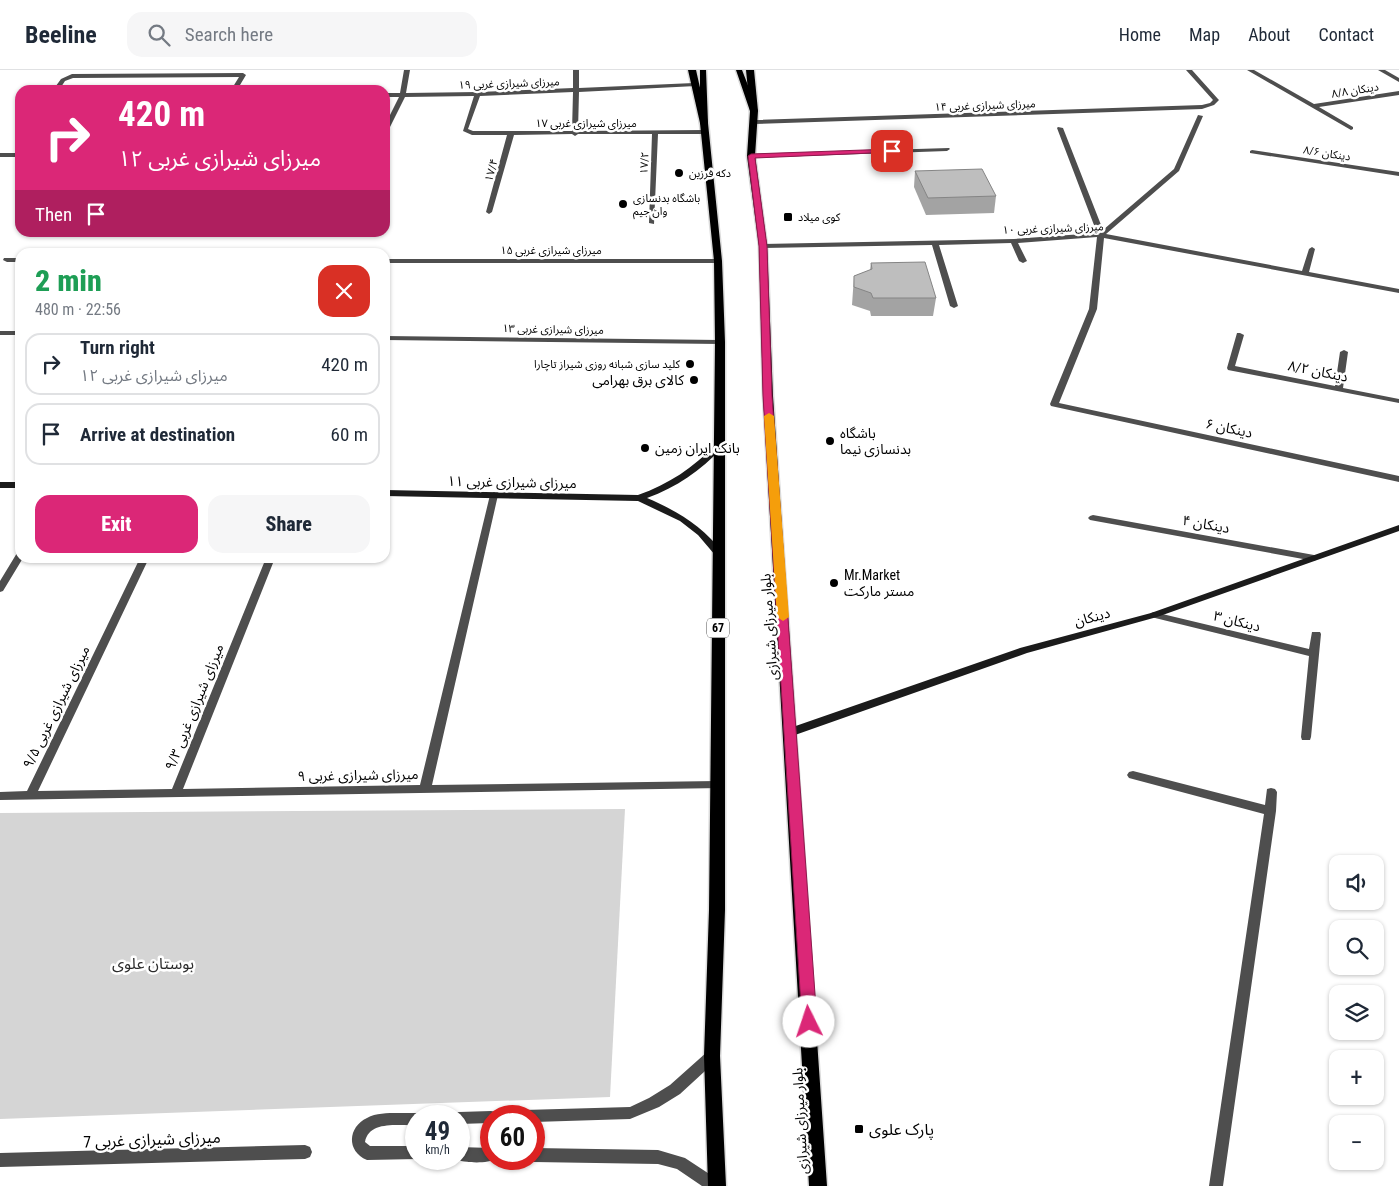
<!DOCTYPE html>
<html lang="en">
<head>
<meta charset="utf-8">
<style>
  :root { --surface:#fff; --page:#f6f6f7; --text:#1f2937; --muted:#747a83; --line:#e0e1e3; --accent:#db2777 }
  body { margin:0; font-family:"Roboto Condensed","Noto Sans Arabic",sans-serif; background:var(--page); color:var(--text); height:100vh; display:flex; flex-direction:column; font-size:19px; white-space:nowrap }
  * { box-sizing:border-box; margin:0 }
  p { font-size:16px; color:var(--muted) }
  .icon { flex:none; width:28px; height:28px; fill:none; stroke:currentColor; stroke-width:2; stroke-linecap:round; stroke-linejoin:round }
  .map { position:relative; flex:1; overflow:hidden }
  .sheet { position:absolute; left:15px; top:178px; width:375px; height:315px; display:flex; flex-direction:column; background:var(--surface); border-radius:15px; box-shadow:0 1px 4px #0004 }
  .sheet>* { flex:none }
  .top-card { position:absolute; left:15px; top:15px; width:375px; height:152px; border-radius:15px; box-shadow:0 1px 4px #0004; background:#db2777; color:#fff; overflow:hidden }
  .buttons { position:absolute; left:1329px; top:785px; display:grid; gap:10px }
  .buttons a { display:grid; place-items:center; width:55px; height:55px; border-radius:10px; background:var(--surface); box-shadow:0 1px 4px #0004; font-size:25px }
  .speed { position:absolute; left:405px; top:1035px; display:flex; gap:10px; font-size:25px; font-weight:700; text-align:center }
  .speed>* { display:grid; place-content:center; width:65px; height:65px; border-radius:50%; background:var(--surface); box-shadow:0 1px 4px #0004; line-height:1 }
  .speed small { font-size:12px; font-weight:400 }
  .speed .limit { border:8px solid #d22; background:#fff; color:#111 }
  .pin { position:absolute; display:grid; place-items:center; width:42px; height:42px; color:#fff; margin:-21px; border-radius:10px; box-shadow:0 2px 8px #0006 }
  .me { position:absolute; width:55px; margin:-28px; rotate:356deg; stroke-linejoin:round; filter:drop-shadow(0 0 4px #0008) }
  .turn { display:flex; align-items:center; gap:18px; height:105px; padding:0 20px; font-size:22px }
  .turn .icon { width:65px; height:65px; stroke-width:2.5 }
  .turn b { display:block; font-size:35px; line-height:42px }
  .then { display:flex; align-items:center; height:48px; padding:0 20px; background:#0003; gap:10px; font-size:19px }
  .round { display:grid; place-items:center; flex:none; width:52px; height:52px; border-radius:15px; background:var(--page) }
  .overview { display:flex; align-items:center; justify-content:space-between; height:85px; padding:0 20px }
  h1 { font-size:30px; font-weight:800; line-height:38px; color:#1e9e55 }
  .action { display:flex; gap:10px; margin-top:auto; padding:10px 20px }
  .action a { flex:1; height:58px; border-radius:15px; background:var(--accent); color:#fff; font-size:20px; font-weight:800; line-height:58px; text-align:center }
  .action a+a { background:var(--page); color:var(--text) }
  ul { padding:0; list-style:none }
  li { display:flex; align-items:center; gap:15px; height:62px; margin:0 10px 8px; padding:0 10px; border:2px solid var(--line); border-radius:15px }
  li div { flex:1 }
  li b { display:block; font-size:19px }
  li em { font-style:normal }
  header { display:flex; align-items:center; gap:30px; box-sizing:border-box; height:70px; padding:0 25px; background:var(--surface); border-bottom:1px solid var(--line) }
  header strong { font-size:24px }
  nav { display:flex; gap:28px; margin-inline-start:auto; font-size:18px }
  .search { width:350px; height:45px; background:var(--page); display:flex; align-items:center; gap:12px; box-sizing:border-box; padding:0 18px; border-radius:15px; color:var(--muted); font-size:19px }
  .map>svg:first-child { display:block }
</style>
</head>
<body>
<header>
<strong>Beeline</strong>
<div class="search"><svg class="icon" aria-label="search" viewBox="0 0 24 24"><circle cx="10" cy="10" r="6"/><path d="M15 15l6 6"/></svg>Search here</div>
<nav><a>Home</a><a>Map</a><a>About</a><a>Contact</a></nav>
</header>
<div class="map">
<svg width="1399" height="1116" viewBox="0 0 1399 1116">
  <rect width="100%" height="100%" fill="#fff"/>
  <polygon fill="#d5d5d5" points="625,739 610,1027 0,1049 0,743"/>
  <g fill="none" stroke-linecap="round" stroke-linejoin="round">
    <defs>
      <g id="primary">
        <polygon points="700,0 706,0 708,53 722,191 725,272 725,840 720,986 726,1116 708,1116 704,986 709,840 715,272 714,191 700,53"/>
        <polygon points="736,0 742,0 758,41 755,86 767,176 773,326 827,1116 809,1116 763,326 759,176 747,86 750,41"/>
      </g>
      <g id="highway">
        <polygon points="688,0 696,0 708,53 707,55 701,55 700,53"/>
        <polygon points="746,0 754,0 758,41 754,44 750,41"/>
      </g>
    </defs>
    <use href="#primary" stroke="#dbdbdb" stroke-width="3"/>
    <use href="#highway" stroke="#dbdbdb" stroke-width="3"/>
    <g fill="#4e4e4e" fill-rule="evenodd">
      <path d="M 404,0 L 410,0 L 406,23 L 478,22 L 573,18 L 573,0 L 579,0 L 579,18 L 694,13 L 697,15 L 696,16 L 579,22 L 578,61 L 705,60 L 708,62 L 705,64 L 658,64 L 654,154 L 649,153 L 652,64 L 578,64 L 575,66 L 572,64 L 514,65 L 492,142 L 489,144 L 486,142 L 507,65 L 472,65 L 463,61 L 474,26 L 405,27 L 388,61 L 385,63 L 385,55 L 399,27 L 385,27 L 385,23 L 400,23 ZM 573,22 L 572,61 L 473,61 L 468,59 L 480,26 Z"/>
      <polygon points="1186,0 1192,0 1218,29 1219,30 1214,35 1202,39 753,54 750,52 753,50 1202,35 1210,33 1213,30"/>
      <polygon points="1247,0 1254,0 1314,34 1399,21 1399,25 1319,37 1353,57 1353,59 1351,60"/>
      <polygon points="1378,0 1385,0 1399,8 1399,12"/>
      <polygon points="243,3 246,5 237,20 231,20 239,7 73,8 65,11 59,20 53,20 61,9 72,4"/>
      <polygon points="1198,45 1203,46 1179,101 1106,164 1302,201 1309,179 1312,177 1315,179 1309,202 1399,219 1399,223 1104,168 1097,239 1059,333 1399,406 1399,412 1051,336 1050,334 1089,239 1097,167 1018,173 1027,191 1023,193 1019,191 1011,173 939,175 958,236 954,238 950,236 932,175 763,178 760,176 763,174 1014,169 1097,163 1057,58 1058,57 1063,58 1103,160 1174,99"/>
      <polygon points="949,78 950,79 947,81 751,88 748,86 751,84"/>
      <polygon points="1252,80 1399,102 1399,106 1250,83 1250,81"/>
      <rect x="0" y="83" width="20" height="4"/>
      <polygon points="4,188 20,188 20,192 7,192 3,190"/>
      <polygon points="385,189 718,189 722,191 718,193 385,193"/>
      <rect x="0" y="261" width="20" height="4"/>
      <polygon points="1237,263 1240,263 1244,265 1235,296 1335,316 1340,282 1344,280 1348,282 1343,318 1399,329 1399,333 1228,300 1227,298"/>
      <polygon points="385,266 720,270 724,272 720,274 385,270"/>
      <polygon points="494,422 498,425 432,715 717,711 721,712 723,715 721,718 0,730 0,722 27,721 140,488 149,488 38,721 172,719 266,488 275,488 183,719 420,715 490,425"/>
      <polygon points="1093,445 1314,485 1319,488 1314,491 1090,450 1088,448 1090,446"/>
      <polygon points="20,482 20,488 23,488 3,521 0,522 0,511 17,483"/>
      <polygon points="1154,542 1309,579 1312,562 1320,562 1321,564 1311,667 1310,670 1302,670 1301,667 1309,586 1151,547 1149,545 1151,543"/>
      <polygon points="1133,701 1265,735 1267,719 1271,718 1275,719 1277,722 1276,741 1223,1116 1209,1116 1264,744 1129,708 1127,705 1129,702"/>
      <polygon points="712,980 717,982 719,986 717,990 680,1024 659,1037 630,1049 534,1052 534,1046 517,1046 519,1041 524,1040 630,1037 649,1028 670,1015 707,982"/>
      <polygon points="491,1041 496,1042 498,1046 491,1046 491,1053 459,1054 459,1046 453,1046 454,1043 459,1042"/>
      <path d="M 398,1043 L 416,1043 L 422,1046 L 416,1046 L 416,1055 C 399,1056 369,1050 365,1072 L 370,1076 L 416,1076 L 416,1089 L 418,1089 L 367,1090 C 346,1081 348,1057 367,1048 C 376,1043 387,1043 398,1043 Z"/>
      <polygon points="305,1075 310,1077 312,1082 310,1087 305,1089 0,1097 0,1083"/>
      <path d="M 459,1077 L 491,1078 L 491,1089 L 496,1089 C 487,1094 464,1093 454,1089 L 459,1089 Z"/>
      <polygon points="534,1078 658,1080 685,1088 720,1111 722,1116 702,1116 677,1099 658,1094 534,1092 529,1089 534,1089"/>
    </g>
    <g fill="#1b1b1b" fill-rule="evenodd">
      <path d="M 719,373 L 723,376 L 722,378 C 700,401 677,417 647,428 C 677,441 703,456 723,483 L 721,485 L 715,485 L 698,465 L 680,451 L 638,431 L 385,426 L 385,420 L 638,425 C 669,414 693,398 716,374 Z"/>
      <rect x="0" y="412" width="20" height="6"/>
      <polygon points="1399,455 1399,461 1157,547 1027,583 795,665 787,665 786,662 787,659 1020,578 1151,543"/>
    </g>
    <use href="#primary" fill="#000" fill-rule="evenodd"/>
    <use href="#highway" fill="#000" fill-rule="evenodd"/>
  </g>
  <g fill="#a3a3a3">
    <polygon points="915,101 996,126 994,143 926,145 914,117"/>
    <polygon points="871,193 936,228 933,246 871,246 870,241 852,235 854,206 870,200"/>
  </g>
  <g fill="#bebebe" stroke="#858585">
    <polygon points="982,99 996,126 928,128 915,101"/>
    <polygon points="925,192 936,228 873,228 871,223 854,217 854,206 872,199 871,193"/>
  </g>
  <polygon fill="#db2777" stroke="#8e194d" points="892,79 895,79 895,82 755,88 767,176 772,326 817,952 815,957 809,959 804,957 802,952 763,326 759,176 748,86 751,84"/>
  <polygon fill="#f59e0b" points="769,343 774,346 789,547 783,551 777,547 764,346"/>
  <g fill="#000" stroke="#fff" stroke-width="2">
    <circle cx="679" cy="103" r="5"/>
    <circle cx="623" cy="134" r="5"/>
    <rect x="783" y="142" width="10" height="10" rx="2.5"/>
    <circle cx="690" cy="294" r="5"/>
    <circle cx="694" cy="310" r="5"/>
    <circle cx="830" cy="371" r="5"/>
    <circle cx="645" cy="378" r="5"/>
    <circle cx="834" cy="513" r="5"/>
    <rect x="854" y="1054" width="10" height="10" rx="2.5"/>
  </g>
  <g text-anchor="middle" stroke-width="5" stroke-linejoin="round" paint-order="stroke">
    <g font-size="11" fill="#000" stroke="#fff">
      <text transform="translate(509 13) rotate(-2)" y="4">۱۹ میرزای شیرازی غربی</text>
      <text transform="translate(1355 20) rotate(-9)" y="4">۸/۸ دینکان</text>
      <text transform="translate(985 35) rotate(-2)" y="4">۱۴ میرزای شیرازی غربی</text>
      <text x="586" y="57">۱۷ میرزای شیرازی غربی</text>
      <text transform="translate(1327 83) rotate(9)" y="4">۸/۶ دینکان</text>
      <text transform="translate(644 93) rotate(-88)" y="4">۱۷/۲</text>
      <text transform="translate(491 100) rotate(-74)" y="4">۱۷/۴</text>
      <text transform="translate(1053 158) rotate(-2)" y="4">۱۰ میرزای شیرازی غربی</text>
      <text x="551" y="184">۱۵ میرزای شیرازی غربی</text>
      <text transform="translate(553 259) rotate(1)" y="4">۱۳ میرزای شیرازی غربی</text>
    </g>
    <g font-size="11" fill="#000" stroke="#fff" text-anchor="start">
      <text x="689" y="107">دکه فرزین</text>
      <text x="633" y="132">باشگاه بدنسازی<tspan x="633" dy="13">وان جیم</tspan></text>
      <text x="798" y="151">کوی میلاد</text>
      <text x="680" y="298" text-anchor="end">کلید سازی شبانه روزی شیراز تاچارا</text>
    </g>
    <rect fill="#fff" stroke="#4c4c4c" stroke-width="1" x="707" y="548.5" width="22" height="19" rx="4"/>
    <g font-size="12" font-weight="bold" fill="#000">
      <text x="718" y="562">67</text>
    </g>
    <g font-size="14" fill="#000" stroke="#fff">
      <text transform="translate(1318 301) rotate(11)" y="5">دینکان ۸/۲</text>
      <text transform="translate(1229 358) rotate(12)" y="5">دینکان ۶</text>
      <text transform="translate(512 412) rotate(1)" y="5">میرزای شیرازی غربی ۱۱</text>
      <text transform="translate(1206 454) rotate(10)" y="5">دینکان ۴</text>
      <text transform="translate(1092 547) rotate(-15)" y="5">دینکان</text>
      <text transform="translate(1237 551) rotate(14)" y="5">۳ دینکان</text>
      <text transform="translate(769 557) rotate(-94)" y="5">بلوار میرزای شیرازی</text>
      <text transform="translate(56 637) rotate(-64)" y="5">میرزای شیرازی غربی ۹/۵</text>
      <text transform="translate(194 637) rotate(-68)" y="5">میرزای شیرازی غربی ۹/۳</text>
      <text transform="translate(358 705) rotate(-1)" y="5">میرزای شیرازی غربی ۹</text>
      <text transform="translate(800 1051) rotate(-93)" y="5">بلوار میرزای شیرازی</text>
    </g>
    <g font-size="14" fill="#000" stroke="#fff" text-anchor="start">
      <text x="684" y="315" text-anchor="end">کالای برق بهرامی</text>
      <text x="840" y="368">باشگاه<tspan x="840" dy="16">بدنسازی نیما</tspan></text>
      <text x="655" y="383">بانک ایران زمین</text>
      <text x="844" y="510">Mr.Market<tspan x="844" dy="16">مستر مارکت</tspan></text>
    </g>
    <g font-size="16" fill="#2c2c2c" stroke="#fff">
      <text x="153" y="899">بوستان علوی</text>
    </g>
    <g font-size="16" fill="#000" stroke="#fff" text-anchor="start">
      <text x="869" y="1065">پارک علوی</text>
    </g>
    <g font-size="16" fill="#000" stroke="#fff">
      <text transform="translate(152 1069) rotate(-2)" y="6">میرزای شیرازی غربی 7</text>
    </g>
  </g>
</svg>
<div class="buttons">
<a><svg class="icon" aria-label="sound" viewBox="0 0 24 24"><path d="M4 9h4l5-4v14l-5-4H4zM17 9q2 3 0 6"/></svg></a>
<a><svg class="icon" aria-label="search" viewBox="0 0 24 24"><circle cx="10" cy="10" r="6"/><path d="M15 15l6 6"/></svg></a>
<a><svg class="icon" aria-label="layers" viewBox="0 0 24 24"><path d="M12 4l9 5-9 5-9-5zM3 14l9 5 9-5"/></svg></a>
<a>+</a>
<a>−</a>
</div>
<div class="speed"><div>49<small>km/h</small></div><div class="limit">60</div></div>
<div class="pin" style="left:892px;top:81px;background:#d93025"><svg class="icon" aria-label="arrive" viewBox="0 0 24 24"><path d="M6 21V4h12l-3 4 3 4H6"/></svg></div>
<svg class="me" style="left:809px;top:952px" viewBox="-20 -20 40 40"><circle r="19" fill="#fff"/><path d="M0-13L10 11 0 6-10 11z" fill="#db2777"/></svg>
<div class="top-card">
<div class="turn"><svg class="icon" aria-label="right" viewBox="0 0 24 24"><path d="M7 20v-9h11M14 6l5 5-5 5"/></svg><div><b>420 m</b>۱۲ میرزای شیرازی غربی</div></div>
<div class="then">Then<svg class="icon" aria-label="arrive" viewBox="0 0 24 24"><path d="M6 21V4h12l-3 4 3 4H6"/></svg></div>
</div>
<section class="sheet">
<div class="overview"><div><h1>2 min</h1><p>480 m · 22:56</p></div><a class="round" style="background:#d93025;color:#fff"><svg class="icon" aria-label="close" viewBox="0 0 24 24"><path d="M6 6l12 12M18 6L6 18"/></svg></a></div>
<ul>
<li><svg class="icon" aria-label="right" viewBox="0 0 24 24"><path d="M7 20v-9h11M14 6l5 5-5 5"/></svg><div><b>Turn right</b><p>۱۲ میرزای شیرازی غربی</p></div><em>420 m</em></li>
<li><svg class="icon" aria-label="arrive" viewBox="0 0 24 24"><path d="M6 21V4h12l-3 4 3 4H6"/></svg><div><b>Arrive at destination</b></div><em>60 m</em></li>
</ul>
<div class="action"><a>Exit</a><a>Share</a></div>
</section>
</div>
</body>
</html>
